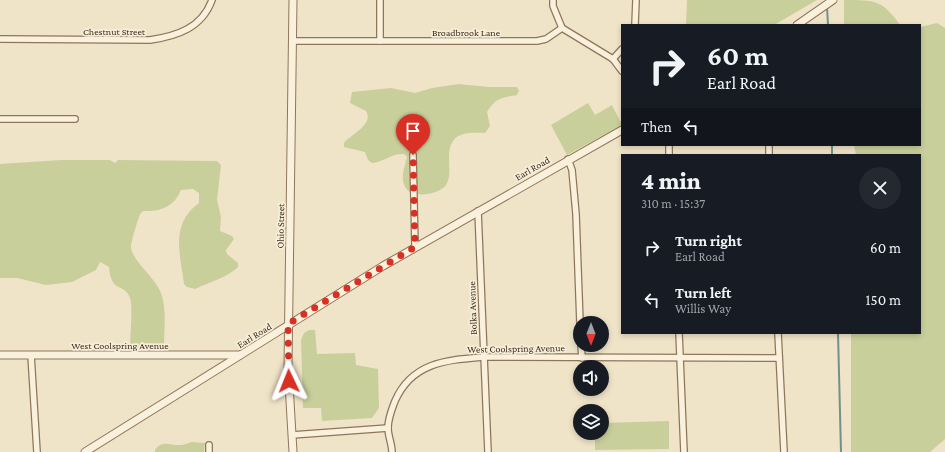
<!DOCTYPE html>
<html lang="en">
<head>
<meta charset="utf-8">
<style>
  :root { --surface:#171b24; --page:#242831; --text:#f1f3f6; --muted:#9ea1a6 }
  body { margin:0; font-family:"Crimson Pro",serif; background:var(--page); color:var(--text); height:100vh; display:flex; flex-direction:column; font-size:15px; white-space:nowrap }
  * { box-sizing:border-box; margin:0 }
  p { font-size:13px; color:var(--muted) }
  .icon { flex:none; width:22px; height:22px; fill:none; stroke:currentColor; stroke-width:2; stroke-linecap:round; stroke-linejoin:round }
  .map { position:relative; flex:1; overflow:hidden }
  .side { position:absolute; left:621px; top:154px; width:300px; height:180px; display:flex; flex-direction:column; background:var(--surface); border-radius:0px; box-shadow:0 2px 6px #0003 }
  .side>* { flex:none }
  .guide { position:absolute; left:621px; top:24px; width:300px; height:122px; border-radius:0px; box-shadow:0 2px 6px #0003; background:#171b24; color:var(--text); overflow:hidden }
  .needle { width:26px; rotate:180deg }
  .fabs { position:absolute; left:573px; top:316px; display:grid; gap:8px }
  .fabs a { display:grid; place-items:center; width:36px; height:36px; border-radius:50%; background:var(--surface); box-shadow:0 2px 6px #0003; font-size:20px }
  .pin { position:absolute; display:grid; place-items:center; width:34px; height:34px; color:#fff; margin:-41px -17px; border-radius:50% 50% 50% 0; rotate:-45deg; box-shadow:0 0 4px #0007 }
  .pin .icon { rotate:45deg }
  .me { position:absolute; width:44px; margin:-22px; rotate:358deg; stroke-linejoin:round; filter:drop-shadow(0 0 3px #0008) }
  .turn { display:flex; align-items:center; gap:14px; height:84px; padding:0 20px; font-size:18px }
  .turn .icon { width:52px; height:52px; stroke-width:2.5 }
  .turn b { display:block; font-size:28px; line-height:34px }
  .then { display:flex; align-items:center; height:38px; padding:0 20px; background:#0003; gap:8px; font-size:15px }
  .round { display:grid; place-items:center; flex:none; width:42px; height:42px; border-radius:21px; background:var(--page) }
  .headline { display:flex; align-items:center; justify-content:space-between; height:68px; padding:0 20px }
  h1 { font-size:24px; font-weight:800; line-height:30px }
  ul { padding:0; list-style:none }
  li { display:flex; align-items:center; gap:12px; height:52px; padding:0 20px }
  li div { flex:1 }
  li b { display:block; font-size:15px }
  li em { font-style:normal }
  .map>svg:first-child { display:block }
</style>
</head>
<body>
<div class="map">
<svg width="945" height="452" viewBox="0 0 945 452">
  <rect width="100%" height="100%" fill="#f0e4c8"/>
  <g fill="#c9cf9b">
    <polygon points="687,0 817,0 774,25 686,25"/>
    <path d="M 844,0 C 876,0 882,0 900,25 L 844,25 Z"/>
    <polygon points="937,23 945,28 945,439 930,452 851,452 851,333 920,333 920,155 856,155 854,145 920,145 920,27"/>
    <path d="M 459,84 L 489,87 L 517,87 L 519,91 L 517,95 C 500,98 496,98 487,112 L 490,126 L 485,133 C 475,133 460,131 453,141 C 444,154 454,172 446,185 C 439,195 411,199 405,187 C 400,178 405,166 407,157 L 404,154 C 392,153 384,162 372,163 L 368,160 L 365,152 L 344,147 L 344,143 C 351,134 374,125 366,111 L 350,103 L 352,92 L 391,88 L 415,93 L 432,88 Z"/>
    <polygon points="588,103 595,115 612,105 622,125 567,155 551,125"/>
    <path d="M 61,160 L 110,160 L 115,163 L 118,160 L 217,161 L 221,165 L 217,200 L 221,217 L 220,231 L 232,236 L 234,239 L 226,250 L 227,254 L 238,263 L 238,267 C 227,278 209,282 195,289 L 187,287 L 184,284 C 180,253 170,224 199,203 L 199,193 L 193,189 L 181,190 C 174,207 160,212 143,211 L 140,214 C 138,220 131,241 131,247 C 132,261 155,277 161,293 C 167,310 164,330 164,348 L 130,348 C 130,338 133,307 130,298 C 124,282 111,294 109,267 L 100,262 L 96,270 L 72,282 L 46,285 L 17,278 L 0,278 L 0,164 Z"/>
    <polygon points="309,330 315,330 317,354 355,353 356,365 378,369 379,408 372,418 322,421 321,408 303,408 301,340 304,333"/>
    <polygon points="669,421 669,449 595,450 595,433 602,433 602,423"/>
    <path d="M 192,442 L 205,443 L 204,452 L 155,452 L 155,450 C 162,439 171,446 182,445 C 185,444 189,443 192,442 Z"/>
  </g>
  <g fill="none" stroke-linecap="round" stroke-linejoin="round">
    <g stroke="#6f938a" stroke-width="2">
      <polyline points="827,7 828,25"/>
      <polyline points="832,145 832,155"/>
      <polyline points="838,333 841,452"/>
    </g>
    <defs>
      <g id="minor">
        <polyline points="553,0 553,6 562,28"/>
        <polyline points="635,25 636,0"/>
        <path d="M 0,39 L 150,40 C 177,36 202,28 212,0"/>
        <polyline points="292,41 537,41 546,39 562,28 613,59 622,71"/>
        <polyline points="380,41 380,0"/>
        <polyline points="613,59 622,49"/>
        <polyline points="0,119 75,119"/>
        <polyline points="669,145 669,155"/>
        <polyline points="769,145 769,155"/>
        <polyline points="413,155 415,247"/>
        <polyline points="568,159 572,170 576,214 580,323"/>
        <polyline points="478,211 488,452"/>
        <polyline points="679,333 684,452"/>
        <polyline points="778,333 784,452"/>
        <polyline points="581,345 582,358"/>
        <polyline points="31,355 37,452"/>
        <polyline points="292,435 388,428"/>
        <polyline points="209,452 209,445"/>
        <path d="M 392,452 C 392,444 388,436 388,428 C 388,418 392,409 395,401 C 412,362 447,360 483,357 L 779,358"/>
      </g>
      <g id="tertiary">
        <polyline points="293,0 288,367 293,452"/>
        <polyline points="797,25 833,0"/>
        <polyline points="0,355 240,355"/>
        <polyline points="85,452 383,266 622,130"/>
      </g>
    </defs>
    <use href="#minor" stroke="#8d765c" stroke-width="8"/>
    <use href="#tertiary" stroke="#8d765c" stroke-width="9"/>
    <use href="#minor" stroke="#faf1dc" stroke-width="5.5"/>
    <use href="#tertiary" stroke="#faf1dc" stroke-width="7"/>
  </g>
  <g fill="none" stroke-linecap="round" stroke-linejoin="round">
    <polyline stroke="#d93025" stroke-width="7" stroke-dasharray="0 12.6" points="289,381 288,324 415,247 413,155"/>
  </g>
  <g text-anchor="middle" stroke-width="3.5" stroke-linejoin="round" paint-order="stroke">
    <g font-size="10" fill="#3d2e20" stroke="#f7eed8">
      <text x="114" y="35">Chestnut Street</text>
      <text x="466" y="36">Broadbrook Lane</text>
      <text transform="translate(532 168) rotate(-30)" y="4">Earl Road</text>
      <text transform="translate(280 226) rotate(-89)" y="4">Ohio Street</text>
      <text transform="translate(472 308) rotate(-92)" y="4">Bolka Avenue</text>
      <text transform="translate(254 335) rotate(-32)" y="4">Earl Road</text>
      <text x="120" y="349">West Coolspring Avenue</text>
      <text transform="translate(516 348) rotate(-1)" y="4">West Coolspring Avenue</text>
    </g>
  </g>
</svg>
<div class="fabs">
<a><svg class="needle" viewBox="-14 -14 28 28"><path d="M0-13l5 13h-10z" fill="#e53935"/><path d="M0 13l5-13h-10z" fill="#9ea1a6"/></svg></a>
<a><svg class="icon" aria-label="sound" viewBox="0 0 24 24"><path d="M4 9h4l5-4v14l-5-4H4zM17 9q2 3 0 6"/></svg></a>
<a><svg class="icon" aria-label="layers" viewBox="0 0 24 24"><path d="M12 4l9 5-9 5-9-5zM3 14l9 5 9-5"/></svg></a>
</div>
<div class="pin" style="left:413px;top:155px;background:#d93025"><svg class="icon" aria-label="arrive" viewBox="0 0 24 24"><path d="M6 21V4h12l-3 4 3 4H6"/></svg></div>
<svg class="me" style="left:289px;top:381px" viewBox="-20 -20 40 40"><path d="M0-17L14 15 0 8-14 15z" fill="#d93025" stroke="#fff" stroke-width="4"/></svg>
<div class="guide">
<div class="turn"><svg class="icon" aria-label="right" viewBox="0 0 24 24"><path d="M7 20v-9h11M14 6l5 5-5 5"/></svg><div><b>60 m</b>Earl Road</div></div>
<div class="then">Then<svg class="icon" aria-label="left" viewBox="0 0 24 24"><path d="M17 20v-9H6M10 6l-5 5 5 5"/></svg></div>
</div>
<section class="side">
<div class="headline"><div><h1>4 min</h1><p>310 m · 15:37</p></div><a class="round"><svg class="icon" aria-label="close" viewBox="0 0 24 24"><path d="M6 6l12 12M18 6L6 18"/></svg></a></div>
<ul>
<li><svg class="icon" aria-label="right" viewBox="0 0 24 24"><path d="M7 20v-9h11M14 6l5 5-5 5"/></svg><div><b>Turn right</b><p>Earl Road</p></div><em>60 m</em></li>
<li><svg class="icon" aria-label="left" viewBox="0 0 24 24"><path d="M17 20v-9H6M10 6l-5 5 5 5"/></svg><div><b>Turn left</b><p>Willis Way</p></div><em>150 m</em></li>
</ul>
</section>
</div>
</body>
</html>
